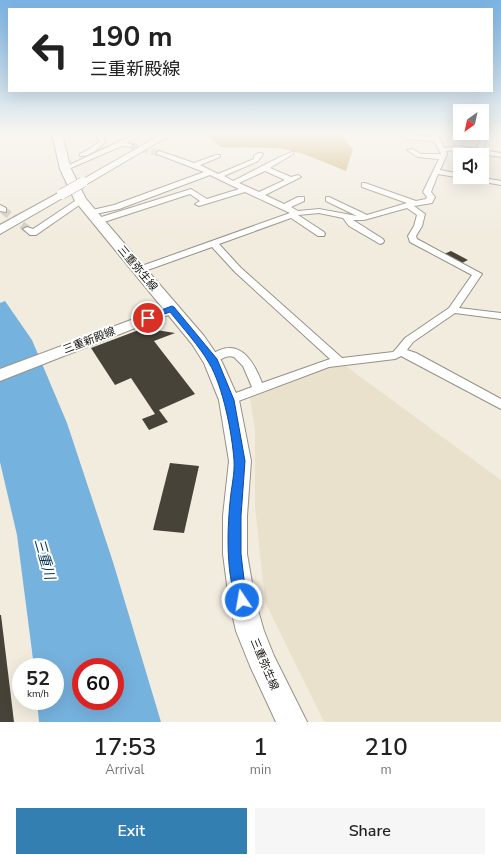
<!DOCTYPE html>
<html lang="en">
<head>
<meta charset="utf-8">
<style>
  :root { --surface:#fff; --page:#f6f6f6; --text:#222; --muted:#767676; --accent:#337fb2 }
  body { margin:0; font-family:"Nunito Sans","Noto Sans JP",sans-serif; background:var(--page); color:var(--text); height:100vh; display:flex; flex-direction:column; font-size:15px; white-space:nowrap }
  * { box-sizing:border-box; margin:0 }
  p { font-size:13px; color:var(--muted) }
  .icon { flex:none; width:22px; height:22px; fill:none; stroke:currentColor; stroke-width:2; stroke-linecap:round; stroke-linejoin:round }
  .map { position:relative; height:722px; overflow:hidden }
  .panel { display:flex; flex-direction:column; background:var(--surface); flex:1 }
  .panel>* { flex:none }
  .hud { position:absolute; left:8px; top:8px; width:485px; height:84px; border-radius:0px; box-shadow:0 4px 16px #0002; background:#fff; color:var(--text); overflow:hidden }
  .needle { width:26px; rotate:213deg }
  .tools { position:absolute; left:453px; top:104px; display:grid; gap:8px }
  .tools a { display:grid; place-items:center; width:36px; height:36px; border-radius:0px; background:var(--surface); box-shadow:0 4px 16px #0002; font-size:20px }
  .speed { position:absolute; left:12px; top:658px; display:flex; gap:8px; font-size:20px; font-weight:700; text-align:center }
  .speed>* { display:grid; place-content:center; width:52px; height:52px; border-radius:50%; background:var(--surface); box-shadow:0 4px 16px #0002; line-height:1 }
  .speed small { font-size:10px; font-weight:400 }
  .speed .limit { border:6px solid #d22; background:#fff; color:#111 }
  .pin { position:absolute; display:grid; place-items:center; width:34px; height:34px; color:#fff; margin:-17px; border:2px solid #fff; border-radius:50%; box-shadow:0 1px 4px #0007 }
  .me { position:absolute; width:44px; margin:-22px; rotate:348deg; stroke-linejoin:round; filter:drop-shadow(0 0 3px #0008) }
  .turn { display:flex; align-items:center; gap:14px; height:84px; padding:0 16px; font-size:18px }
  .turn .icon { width:52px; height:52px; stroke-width:2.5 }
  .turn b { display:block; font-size:28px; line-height:34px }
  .eta { display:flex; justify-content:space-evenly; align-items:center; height:68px; text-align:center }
  .eta b { font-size:24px; font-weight:600; line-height:28px }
  .button { display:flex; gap:8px; margin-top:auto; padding:8px 16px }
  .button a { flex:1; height:46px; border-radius:0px; background:var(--accent); color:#fff; font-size:16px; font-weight:600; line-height:46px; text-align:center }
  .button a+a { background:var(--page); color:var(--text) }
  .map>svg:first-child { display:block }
</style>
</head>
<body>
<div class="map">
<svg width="501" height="722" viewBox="0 0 501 722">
  <rect width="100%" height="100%" fill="#f2ecdf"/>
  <polygon fill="#eae1cd" points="343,364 501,480 501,722 324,722 265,602 255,506 255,429 250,398 311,373"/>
  <polygon fill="#caad6d" points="206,134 340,134 353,149 346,171 304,154 280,148 221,147"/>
  <path fill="#76b2de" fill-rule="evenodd" d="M 5,301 L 32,340 L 67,423 L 113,562 L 161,722 L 39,722 L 37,701 L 55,701 L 55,667 L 34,667 L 17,535 L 0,462 L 0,303 ZM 81,667 L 115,667 L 115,701 L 81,701 Z"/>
  <g fill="#484339">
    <polygon points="451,251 468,260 462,263 444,254"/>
    <polygon points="144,328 175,333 154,341 195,394 159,410 168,422 149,430 142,419 155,414 131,378 115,385 91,348"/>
    <polygon points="170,463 199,466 184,533 153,530"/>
    <polygon points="0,615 1,615 14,722 0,722"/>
  </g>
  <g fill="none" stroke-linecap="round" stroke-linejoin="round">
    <polyline stroke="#d1ccc0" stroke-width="7" stroke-dasharray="7 3.5" stroke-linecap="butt" points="131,146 159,153"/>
    <polyline stroke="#d1ccc0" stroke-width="8" stroke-dasharray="8 4" stroke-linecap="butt" points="3,210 27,229"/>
    <defs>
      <g id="minor">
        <path d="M 95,134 L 101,134 L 106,141 C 100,148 89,157 80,156 L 80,154 L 93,147 L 100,141 Z"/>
        <polygon points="135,134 142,134 127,143 133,145 133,147 122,146 66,170 61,169"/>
        <path d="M 401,134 L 433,137 L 432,134 L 438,134 L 444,148 L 459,146 L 477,149 L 482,134 L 488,134 L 483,150 L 501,153 L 501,157 L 482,154 L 475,155 L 476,153 L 459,150 L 446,151 L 447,154 L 440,170 L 460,174 L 460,177 L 478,177 L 501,181 L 501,185 L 438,174 L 431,192 L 435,197 L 432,203 L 414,206 L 425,214 L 422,226 L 416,236 L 417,239 L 482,274 L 459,308 L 501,313 L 501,319 L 455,313 L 413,342 L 407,350 L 416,353 L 501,399 L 501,409 L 401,356 L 395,359 L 329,367 L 233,403 L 229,404 L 225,403 L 223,400 L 225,397 L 252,387 L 243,366 L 234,357 C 224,353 218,365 208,362 L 207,359 C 209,355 215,352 220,350 C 243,341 255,365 262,383 L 330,359 L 235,272 L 212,247 L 142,272 L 136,272 L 134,270 L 136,268 L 290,213 L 245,192 L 199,206 L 195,204 L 200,201 L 190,194 L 101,223 L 95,223 L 94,221 L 95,219 L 191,189 L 207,199 L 239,189 L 210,175 L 119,209 L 91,215 L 87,213 L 88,211 L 114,205 L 204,172 L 157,154 L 157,152 L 159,151 L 194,163 L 216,155 L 220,155 L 220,157 L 200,165 L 218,174 L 254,159 L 254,156 L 258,153 L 262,153 L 263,154 L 258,161 L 224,176 L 233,181 C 242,177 289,151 293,152 L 293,154 L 270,168 L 291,177 L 298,175 L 301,177 L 265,195 L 284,204 L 298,197 L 304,197 L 304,201 L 291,207 L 298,211 L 319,209 L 357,216 L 326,201 L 326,197 L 329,197 L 367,215 L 407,203 L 362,187 L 362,183 L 365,183 L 416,201 L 426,199 L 427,197 L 423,192 L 439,159 L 418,157 L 407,150 L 412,149 L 421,154 L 441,154 L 434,141 L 406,139 ZM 265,171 L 285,180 L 259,192 L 239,183 ZM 407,208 L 417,215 L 414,226 L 408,236 L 410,242 L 472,275 L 449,308 L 405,338 L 396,349 L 393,352 L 342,358 L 241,268 L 219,244 L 291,218 L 318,236 L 324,236 L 325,234 L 324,232 L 298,215 L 319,213 L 343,218 L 349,226 L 380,244 L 383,243 L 384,241 L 383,239 L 353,220 L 364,220 Z"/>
        <polygon points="78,199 81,199 85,201 36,235 30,235 23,229 27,227 33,229"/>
        <polygon points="0,205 6,208 6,212 0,211"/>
      </g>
      <g id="secondary">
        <polygon points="162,134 172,134 87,184 79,184 78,182"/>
        <polygon points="62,191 67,194 66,196 0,234 0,225"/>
        <polygon points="171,305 176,306 178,309 176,312 0,381 0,369"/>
      </g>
      <polygon id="primary" points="52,134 62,134 71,169 86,199 204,336 222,362 239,400 251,461 247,516 247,554 255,600 264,631 274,656 307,722 276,722 250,666 236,631 229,600 223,554 223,516 229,461 219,400 204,363 192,344 75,201 60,169"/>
    </defs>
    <use href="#minor" stroke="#969186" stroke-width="2"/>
    <use href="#secondary" stroke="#969186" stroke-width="2"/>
    <use href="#primary" stroke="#969186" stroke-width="2"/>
    <use href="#minor" fill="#fff" fill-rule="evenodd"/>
    <use href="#secondary" fill="#fff" fill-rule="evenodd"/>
    <use href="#primary" fill="#fff" fill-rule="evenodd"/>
    <defs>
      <polyline id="secondary-bridge" points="62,194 83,182"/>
    </defs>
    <use href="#secondary-bridge" stroke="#969186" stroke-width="11" stroke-linecap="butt"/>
    <use href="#secondary-bridge" stroke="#fff" stroke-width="10"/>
  </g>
  <linearGradient id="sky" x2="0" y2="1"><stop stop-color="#7ab3e4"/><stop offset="0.57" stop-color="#f9f6f1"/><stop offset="1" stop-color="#f9f6f1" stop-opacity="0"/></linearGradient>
  <rect width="501" height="235" fill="url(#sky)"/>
  <path fill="#1a73e8" stroke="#114b97" d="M 172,306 L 174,307 L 217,359 L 234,400 L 245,461 L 241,516 L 241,554 L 244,579 L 249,600 L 247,605 L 242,607 L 238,605 C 226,577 227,533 230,502 C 231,489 235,473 234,460 C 232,433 223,386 209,363 C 200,347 182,327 170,312 L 148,320 L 144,318 L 145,316 Z"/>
  <g text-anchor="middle" stroke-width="4" stroke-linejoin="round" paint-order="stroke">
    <g font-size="11" fill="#161510" stroke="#fff">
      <text transform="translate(138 268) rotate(50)" y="4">三重弥生線</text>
      <text transform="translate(89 340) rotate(-21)" y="4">三重新殿線</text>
      <text transform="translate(265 664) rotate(67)" y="4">三重弥生線</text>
    </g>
    <g font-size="14" font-style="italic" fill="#023451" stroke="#fff">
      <text transform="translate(45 559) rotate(74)" y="5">三重川</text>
    </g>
  </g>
</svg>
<div class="tools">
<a><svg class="needle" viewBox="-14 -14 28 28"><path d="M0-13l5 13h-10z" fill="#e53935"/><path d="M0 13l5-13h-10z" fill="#767676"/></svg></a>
<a><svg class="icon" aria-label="sound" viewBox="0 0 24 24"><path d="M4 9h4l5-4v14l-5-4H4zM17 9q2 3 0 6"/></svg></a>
</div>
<div class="speed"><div>52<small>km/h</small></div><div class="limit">60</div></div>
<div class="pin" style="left:148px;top:318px;background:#d93025"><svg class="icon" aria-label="arrive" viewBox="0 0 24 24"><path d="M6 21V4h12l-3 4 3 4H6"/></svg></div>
<svg class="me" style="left:242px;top:600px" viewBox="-20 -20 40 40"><circle r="17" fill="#1a73e8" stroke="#fff" stroke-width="3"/><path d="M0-11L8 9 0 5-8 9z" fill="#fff"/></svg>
<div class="hud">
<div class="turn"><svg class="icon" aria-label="left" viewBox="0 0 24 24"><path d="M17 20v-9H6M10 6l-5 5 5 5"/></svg><div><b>190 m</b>三重新殿線</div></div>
</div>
</div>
<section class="panel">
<div class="eta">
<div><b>17:53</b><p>Arrival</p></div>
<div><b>1</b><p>min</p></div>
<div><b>210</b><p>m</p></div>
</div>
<div class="button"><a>Exit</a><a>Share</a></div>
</section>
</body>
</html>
